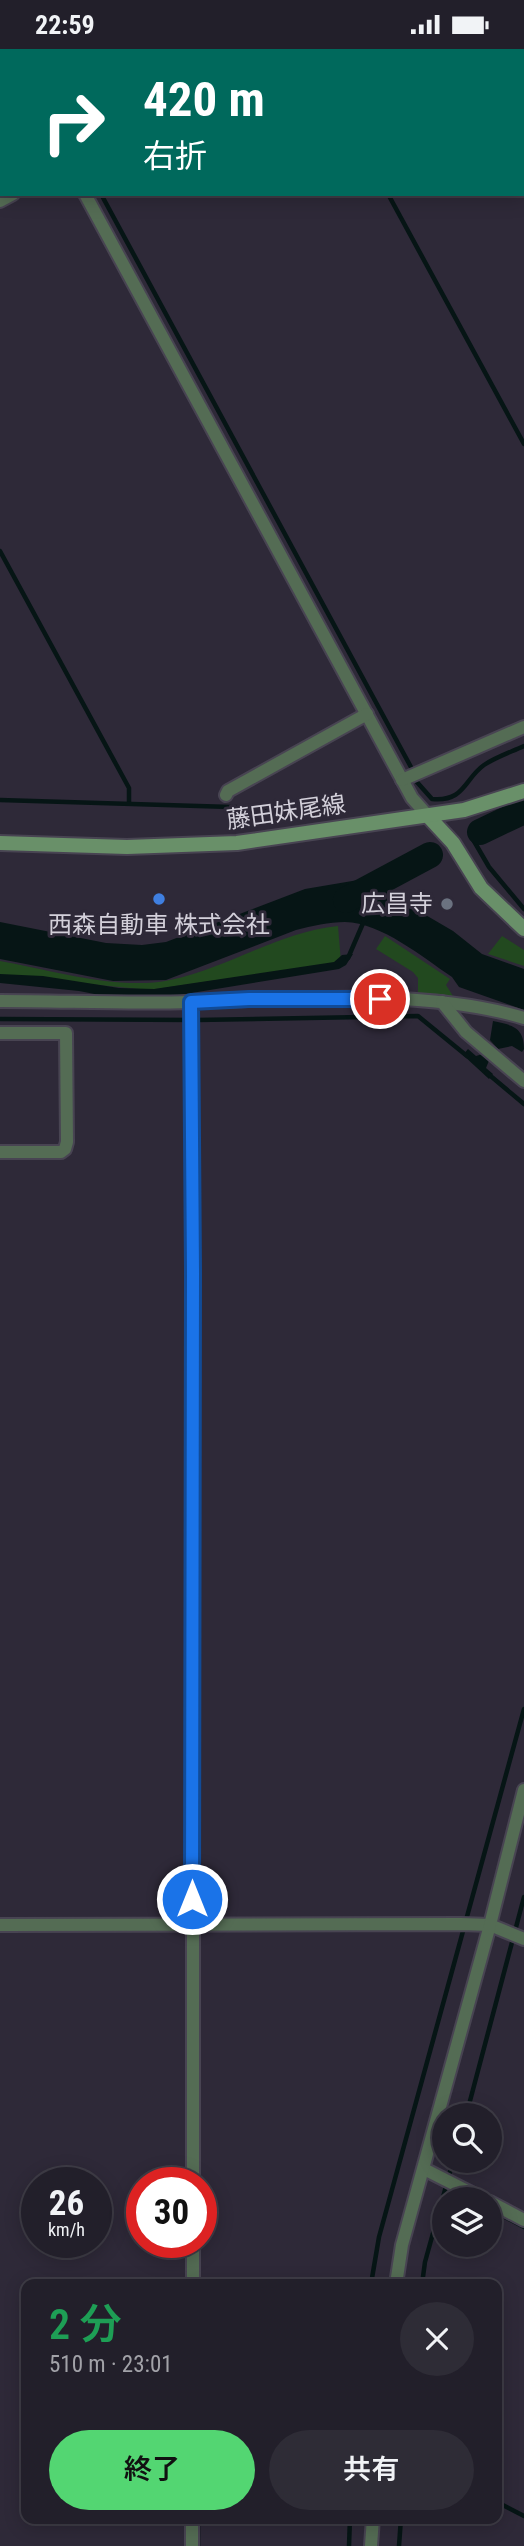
<!DOCTYPE html>
<html lang="ja">
<head>
<meta charset="utf-8">
<style>
  :root { --surface:#221f2a; --page:#2e2c36; --text:#f1f3f6; --muted:#a2a2a8; --line:#3f3d47; --accent:#53d672 }
  body { margin:0; font-family:"Roboto Condensed","Noto Sans JP",sans-serif; background:var(--page); color:var(--text); height:100vh; display:flex; flex-direction:column; font-size:26px; white-space:nowrap }
  * { box-sizing:border-box; margin:0 }
  p { font-size:23px; color:var(--muted) }
  .icon { flex:none; width:38px; height:38px; fill:none; stroke:currentColor; stroke-width:2; stroke-linecap:round; stroke-linejoin:round }
  .map { position:relative; flex:1; overflow:hidden }
  .panel { position:absolute; left:21px; top:2230px; width:481px; height:245px; display:flex; flex-direction:column; background:var(--surface); border-radius:14px; box-shadow:0 4px 18px #0003,0 0 0 2px var(--line) }
  .panel>* { flex:none }
  .top-card { position:absolute; left:0px; top:0px; width:525px; height:147px; box-shadow:0 4px 18px #0003,0 0 0 2px var(--line); background:#00695c; color:#fff; overflow:hidden }
  .tools { position:absolute; left:432px; top:2054px; display:grid; gap:14px }
  .tools a { display:grid; place-items:center; width:70px; height:70px; border-radius:50%; background:var(--surface); box-shadow:0 4px 18px #0003,0 0 0 2px var(--line); font-size:35px }
  .speed { position:absolute; left:21px; top:2118px; display:flex; gap:14px; font-size:35px; font-weight:700; text-align:center }
  .speed>* { display:grid; place-content:center; width:91px; height:91px; border-radius:50%; background:var(--surface); box-shadow:0 4px 18px #0003,0 0 0 2px var(--line); line-height:1 }
  .speed small { font-size:18px; font-weight:400 }
  .speed .limit { border:10px solid #d22; background:#fff; color:#111 }
  .pin { position:absolute; display:grid; place-items:center; width:60px; height:60px; color:#fff; margin:-30px; border:4px solid #fff; border-radius:50%; box-shadow:0 2px 7px #0007 }
  .me { position:absolute; width:77px; margin:-38px; rotate:0deg; stroke-linejoin:round; filter:drop-shadow(0 0 5px #0008) }
  .turn { display:flex; align-items:center; gap:24px; height:147px; padding:0 28px; font-size:32px }
  .turn .icon { width:91px; height:91px; stroke-width:2.5 }
  .turn b { display:block; font-size:49px; line-height:60px }
  .round { display:grid; place-items:center; flex:none; width:74px; height:74px; border-radius:37px; background:var(--page) }
  .head { display:flex; align-items:center; justify-content:space-between; height:119px; padding:0 28px }
  h1 { font-size:42px; font-weight:600; line-height:52px; color:#1e9e55 }
  .action { display:flex; gap:14px; margin-top:auto; padding:14px 28px }
  .action a { flex:1; height:80px; border-radius:42px; background:var(--accent); color:#111; font-size:28px; font-weight:600; line-height:80px; text-align:center }
  .action a+a { background:var(--page); color:var(--text) }
  .status { display:flex; justify-content:space-between; align-items:center; height:49px; padding:0 35px; background:var(--surface); direction:ltr }
  .status svg { height:19px; fill:currentColor }
  .map>svg:first-child { display:block }
</style>
</head>
<body>
<div class="status"><b>22:59</b><svg viewBox="0 0 49 12"><path d="M0 12V9h3v3zM5 12V6h3v6zM10 12V3h3v9zM15 12V0h3v12zM26 1h20v11H26zM47 4h2v5h-2z"/></svg></div>
<div class="map">
<svg width="524" height="2497" viewBox="0 0 524 2497">
  <rect width="100%" height="100%" fill="#2e2938"/>
  <g fill="#22491f">
    <path d="M 338,877 L 341,913 L 149,941 L 0,926 L 0,912 C 51,921 119,942 170,931 C 229,919 278,883 338,877 Z"/>
    <polygon points="385,887 450,930 446,936 453,947 450,950 418,946 418,929 413,923 376,900"/>
    <polygon points="502,887 524,901 524,917 488,905"/>
  </g>
  <g fill="#061515">
    <path d="M 364,830 L 453,882 L 482,905 L 524,920 L 524,961 L 459,938 L 452,928 C 422,908 382,874 345,873 C 329,873 312,877 296,881 L 166,931 L 113,932 L 0,910 L 0,873 L 106,894 L 142,896 L 166,893 L 305,840 Z"/>
    <polygon points="353,905 346,916 339,920 173,947 110,948 79,942 0,934 0,925 43,927 119,939 154,940 334,913 342,906"/>
    <path d="M 493,972 C 512,976 524,978 524,1000 L 522,1003 L 512,997 L 498,1000 L 490,991 Z"/>
    <polygon points="468,1000 476,1007 486,1004 490,1009 486,1019 493,1025 489,1030 463,1006"/>
  </g>
  <g fill="none" stroke-linecap="round" stroke-linejoin="round">
    <g stroke="#061515" stroke-width="4.5">
      <polyline points="22,0 23,2"/>
      <polyline points="309,0 310,2"/>
      <polyline points="101,145 412,720"/>
      <polyline points="388,145 524,395"/>
      <polyline points="0,502 129,739 129,754"/>
      <path d="M 416,732 L 432,750 C 465,753 464,730 484,716 C 496,708 511,703 524,697"/>
      <polyline points="0,751 300,760"/>
      <polyline points="471,787 489,818 524,860"/>
      <polyline points="348,909 364,872"/>
      <polyline points="0,970 197,971 418,967 467,1007"/>
      <polyline points="487,1024 524,1055"/>
      <polyline points="466,2067 524,1848"/>
      <polyline points="490,2160 524,2178"/>
      <polyline points="371,2235 379,2188 524,1660"/>
      <polyline points="422,2235 425,2213 453,2112"/>
      <polyline points="497,2453 524,2467"/>
      <polyline points="198,2469 198,2497"/>
      <polyline points="349,2497 350,2469"/>
      <polyline points="399,2497 401,2469"/>
    </g>
    <g stroke="#061515" stroke-width="26">
      <polyline points="480,783 524,762"/>
      <polyline points="346,851 430,806"/>
    </g>
    <defs>
      <g id="street">
        <polyline points="7,0 8,2"/>
        <polyline points="277,2 280,0"/>
        <polyline points="0,50 2,49"/>
        <polyline points="85,145 412,749 428,767"/>
        <polyline points="0,152 13,145"/>
        <polyline points="402,731 524,678"/>
        <polyline points="226,746 228,742 367,665"/>
        <path d="M 0,952 C 64,952 128,955 191,953 C 295,950 425,939 524,969"/>
        <polyline points="191,953 193,1224 193,2133"/>
        <polyline points="442,953 466,983 524,1032"/>
        <polyline points="0,984 66,984 67,1093 65,1100 61,1103 0,1103"/>
        <polyline points="0,1876 461,1875 490,1876 524,1890"/>
        <polyline points="424,2120 485,2151"/>
        <polyline points="490,2153 524,2171"/>
        <polyline points="193,2193 193,2235"/>
        <polyline points="396,2235 402,2196 490,1876 524,1741"/>
        <polyline points="192,2497 192,2469"/>
        <polyline points="371,2497 373,2469"/>
      </g>
      <g id="secondary">
        <polyline points="428,767 453,794 481,839 524,880"/>
        <polyline points="0,794 127,798 237,794 464,761 524,742"/>
      </g>
    </defs>
    <use href="#street" stroke="#484452" stroke-width="16"/>
    <use href="#secondary" stroke="#484452" stroke-width="18"/>
    <use href="#street" stroke="#546c54" stroke-width="12"/>
    <use href="#secondary" stroke="#699069" stroke-width="14"/>
  </g>
  <g fill="none" stroke-linecap="round" stroke-linejoin="round">
    <defs>
      <polyline id="route" points="192,1850 193,1224 191,953 249,950 380,950"/>
    </defs>
    <use href="#route" stroke="#114b97" stroke-width="18"/>
    <use href="#route" stroke="#1a73e8" stroke-width="12"/>
  </g>
  <circle fill="#3f7fe0" stroke="#2e2938" stroke-width="2.5" cx="159" cy="850" r="7"/>
  <circle fill="#6b7280" stroke="#2e2938" stroke-width="2.5" cx="447" cy="855" r="7"/>
  <g text-anchor="middle" stroke-width="6" stroke-linejoin="round" paint-order="stroke">
    <g font-size="24" fill="#d3d0da" stroke="#2e2938">
      <text transform="translate(286 763) rotate(-8)" y="8">藤田妹尾線</text>
    </g>
    <g font-size="24" fill="#d3d0da" stroke="#2e2938" text-anchor="end">
      <text x="433" y="863">広昌寺</text>
      <text x="159" y="884" text-anchor="middle">西森自動車 株式会社</text>
    </g>
  </g>
</svg>
<div class="tools">
<a><svg class="icon" aria-label="search" viewBox="0 0 24 24"><circle cx="10" cy="10" r="6"/><path d="M15 15l6 6"/></svg></a>
<a><svg class="icon" aria-label="layers" viewBox="0 0 24 24"><path d="M12 4l9 5-9 5-9-5zM3 14l9 5 9-5"/></svg></a>
</div>
<div class="speed"><div>26<small>km/h</small></div><div class="limit">30</div></div>
<div class="pin" style="left:380px;top:950px;background:#d93025"><svg class="icon" aria-label="arrive" viewBox="0 0 24 24"><path d="M6 21V4h12l-3 4 3 4H6"/></svg></div>
<svg class="me" style="left:192px;top:1850px" viewBox="-20 -20 40 40"><circle r="17" fill="#1a73e8" stroke="#fff" stroke-width="3"/><path d="M0-11L8 9 0 5-8 9z" fill="#fff"/></svg>
<div class="top-card">
<div class="turn"><svg class="icon" aria-label="right" viewBox="0 0 24 24"><path d="M7 20v-9h11M14 6l5 5-5 5"/></svg><div><b>420 m</b>右折</div></div>
</div>
<section class="panel">
<div class="head"><div><h1>2 分</h1><p>510 m · 23:01</p></div><a class="round"><svg class="icon" aria-label="close" viewBox="0 0 24 24"><path d="M6 6l12 12M18 6L6 18"/></svg></a></div>
<div class="action"><a>終了</a><a>共有</a></div>
</section>
</div>
</body>
</html>
